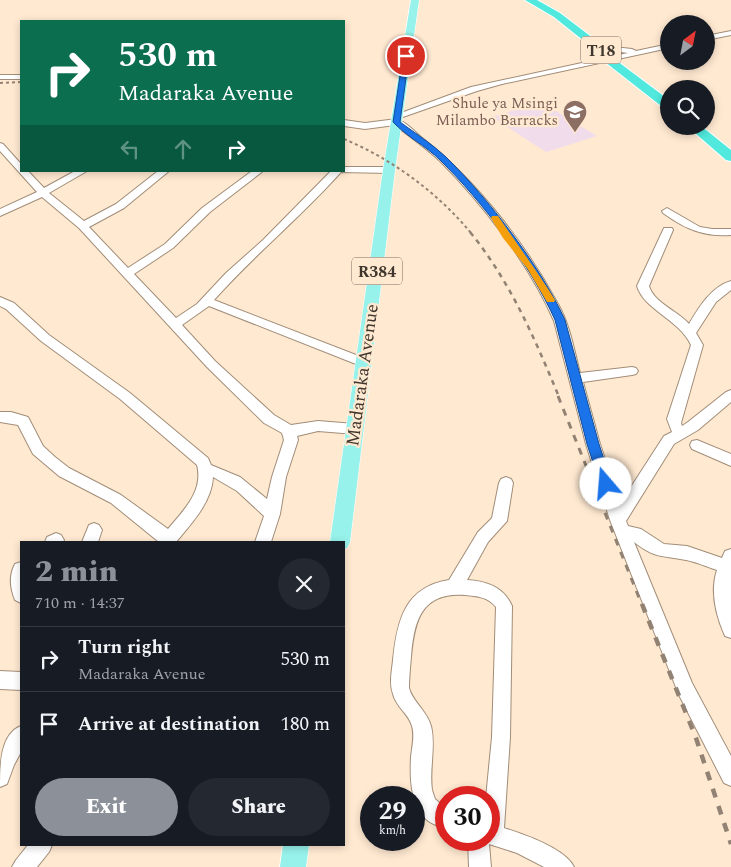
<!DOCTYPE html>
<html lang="en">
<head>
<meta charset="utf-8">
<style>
  :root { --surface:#171b24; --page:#242831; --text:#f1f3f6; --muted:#9ea1a6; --line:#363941; --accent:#8c9099 }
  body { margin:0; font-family:Spectral,serif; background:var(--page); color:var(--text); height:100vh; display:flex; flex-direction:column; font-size:19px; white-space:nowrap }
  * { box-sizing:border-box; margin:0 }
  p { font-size:16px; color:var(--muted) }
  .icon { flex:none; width:28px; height:28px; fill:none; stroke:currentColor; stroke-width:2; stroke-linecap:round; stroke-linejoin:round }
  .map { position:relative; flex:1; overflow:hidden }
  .panel { position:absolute; left:20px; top:541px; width:325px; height:305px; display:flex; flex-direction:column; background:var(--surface); border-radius:0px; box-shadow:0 2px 8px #0003 }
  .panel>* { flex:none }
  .top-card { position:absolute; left:20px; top:20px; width:325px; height:152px; border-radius:0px; box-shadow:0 2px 8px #0003; background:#0b6e4f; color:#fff; overflow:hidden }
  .needle { width:32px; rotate:32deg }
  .fabs { position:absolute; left:660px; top:15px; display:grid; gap:10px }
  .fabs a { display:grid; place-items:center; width:55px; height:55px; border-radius:50%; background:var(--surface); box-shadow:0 2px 8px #0003; font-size:25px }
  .speed { position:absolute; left:360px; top:786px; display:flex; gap:10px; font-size:25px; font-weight:700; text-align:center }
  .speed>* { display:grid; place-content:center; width:65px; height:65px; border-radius:50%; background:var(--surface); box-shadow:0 2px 8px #0003; line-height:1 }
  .speed small { font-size:12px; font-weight:400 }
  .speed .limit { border:8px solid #d22; background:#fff; color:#111 }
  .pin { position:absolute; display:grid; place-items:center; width:42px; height:42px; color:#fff; margin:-21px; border:2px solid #fff; border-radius:50%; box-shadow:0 1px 5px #0007 }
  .me { position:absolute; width:55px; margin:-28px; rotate:342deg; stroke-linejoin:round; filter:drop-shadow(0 0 4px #0008) }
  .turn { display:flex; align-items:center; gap:18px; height:105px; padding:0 15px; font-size:22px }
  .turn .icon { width:65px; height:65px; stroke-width:2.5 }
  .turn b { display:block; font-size:35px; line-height:42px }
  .lanes { display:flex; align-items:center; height:48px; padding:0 15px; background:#0003; justify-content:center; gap:25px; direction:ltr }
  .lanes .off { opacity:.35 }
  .round { display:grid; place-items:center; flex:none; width:52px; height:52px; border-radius:26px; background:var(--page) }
  .headline { display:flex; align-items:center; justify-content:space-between; height:85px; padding:0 15px }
  h1 { font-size:30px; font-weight:800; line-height:38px; color:var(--accent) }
  .cta { display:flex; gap:10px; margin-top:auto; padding:10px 15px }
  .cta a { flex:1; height:58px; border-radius:30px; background:var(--accent); color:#fff; font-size:20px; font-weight:800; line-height:58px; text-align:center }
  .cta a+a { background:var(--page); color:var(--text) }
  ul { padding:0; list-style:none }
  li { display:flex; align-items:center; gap:15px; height:65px; padding:0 15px; border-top:1px solid var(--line) }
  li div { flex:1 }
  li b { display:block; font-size:19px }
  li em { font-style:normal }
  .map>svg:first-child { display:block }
</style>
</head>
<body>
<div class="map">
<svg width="731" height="867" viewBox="0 0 731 867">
  <rect width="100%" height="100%" fill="#ffe9d1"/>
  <polygon fill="#f0dceb" points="541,102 597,136 546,152 492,117"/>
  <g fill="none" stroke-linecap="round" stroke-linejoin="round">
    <defs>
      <g id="minor">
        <polygon points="731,31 731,35 706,40 706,36"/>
        <polygon points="669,44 669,48 502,84 477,91 400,118 393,116 471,87 628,53 598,49 594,47 595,45 632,49 636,51"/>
        <rect x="0" y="75" width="21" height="4"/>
        <path d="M 397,119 C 406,122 414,131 421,137 C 476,180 525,243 558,304 C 570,325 574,350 580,373 L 632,367 L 636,368 L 638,371 L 636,374 L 632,375 L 583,382 L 600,444 L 620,504 L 664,436 L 672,432 L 667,419 L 691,345 C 679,319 644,310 637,286 L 664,228 L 672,228 L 673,230 L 649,286 C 654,303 678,311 689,324 C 699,307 711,287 731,281 L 731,290 L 716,302 L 696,333 L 703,345 L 681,423 L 682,426 L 688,422 L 726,392 L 731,390 L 731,402 L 698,430 L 674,444 L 626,521 L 628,526 L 641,529 L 664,544 L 687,546 L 722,558 L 725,551 L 731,549 L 731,638 L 725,636 C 716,616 710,591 717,570 C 707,567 697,562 686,560 C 661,555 656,559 634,542 L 692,683 L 731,756 L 731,786 L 724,783 L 679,695 L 610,520 L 586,444 L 554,321 C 530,265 482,203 440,161 C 426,148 410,137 395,125 L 365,129 L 344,126 L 344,120 L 365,123 Z"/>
        <path d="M 0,143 L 3,144 L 21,164 L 21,171 L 28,171 L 44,188 L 75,171 L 87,171 L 49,193 L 84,221 L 116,204 L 158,171 L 169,171 L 124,208 L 89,227 L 128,268 L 165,244 L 202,208 L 252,171 L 263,171 L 210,212 L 173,248 L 134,274 L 176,318 L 197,304 L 226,273 L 263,240 L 331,171 L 344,171 L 344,167 L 389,167 L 394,170 L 389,173 L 341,172 C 301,217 254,255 214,300 L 369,360 L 371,363 L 369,366 L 361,366 L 209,306 L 182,325 L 215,361 L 274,415 L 291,425 L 318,421 L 355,424 L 360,425 L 362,429 L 360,433 L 355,434 L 318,431 L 297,436 L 298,440 L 286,477 L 280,514 L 271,542 L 255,542 L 264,516 L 237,491 L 213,477 C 212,502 191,524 176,542 L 159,542 L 111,503 L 59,476 L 33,454 L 18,425 L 0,422 L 0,412 L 11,412 L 28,417 L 43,446 L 55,457 L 69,468 L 121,495 L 168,529 C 183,511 204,491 197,465 L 120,399 L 41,341 L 6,309 L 0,306 L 0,297 L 14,303 L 49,335 L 130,393 L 208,458 L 211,465 L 240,477 L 267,499 L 272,477 L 284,440 L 282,433 L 264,423 L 207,367 L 79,228 L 42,197 L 0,216 L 0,209 L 37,192 L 0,151 Z"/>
        <path d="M 667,208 L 700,227 L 712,229 L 731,229 L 731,235 C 704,237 685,229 663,213 L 662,211 Z"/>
        <polygon points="697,440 731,454 731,466 692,449 690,445 692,441"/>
        <path d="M 506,477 L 511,479 L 513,483 L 507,521 L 488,542 L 467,580 C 486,581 504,587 512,606 L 510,737 L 504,828 C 523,834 565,848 574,867 L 544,867 L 517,853 L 489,844 L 491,867 L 469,867 L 468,840 L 489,840 L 489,798 L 486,798 L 492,737 L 496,607 C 488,597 477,596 465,595 C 421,592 414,621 411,657 C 410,668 409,678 409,688 C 412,701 427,711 431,726 C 436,746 429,769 432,790 L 435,799 L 446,809 L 446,829 C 439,826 431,824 426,819 C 410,803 410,777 411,757 C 412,747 415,736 412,726 C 409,714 396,707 393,694 C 389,683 392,671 393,660 C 397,620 405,587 449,580 L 478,532 L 492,518 L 499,483 L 501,479 Z"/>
        <polygon points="94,523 99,525 102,530 98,542 82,542 89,525"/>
        <polygon points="56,533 61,535 64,540 63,542 45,542 47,537"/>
        <path d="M 21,562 L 21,603 L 15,600 C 10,588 9,575 15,564 Z"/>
        <polygon points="0,671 21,672 21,690 0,689"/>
        <path d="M 21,726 L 21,752 L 14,765 L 7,784 L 0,787 C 0,766 0,734 21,726 Z"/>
        <polygon points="28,845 52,845 49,852 37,867 12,867 16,860"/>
      </g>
      <g id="major">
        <polygon points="411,0 419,0 395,170 350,542 347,548 344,549 344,542 330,542 383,170"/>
        <polygon points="283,845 309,845 306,867 280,867"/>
      </g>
      <g id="highway">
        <polygon points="525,0 537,0 560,13 602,45 613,58 669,100 669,110 665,109 605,62 594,49 554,17"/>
        <polygon points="687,126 701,126 731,150 731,161 726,160"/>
      </g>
    </defs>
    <use href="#minor" stroke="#a18d78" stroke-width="2"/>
    <use href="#major" stroke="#fff" stroke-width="1"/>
    <use href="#highway" stroke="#fff" stroke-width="2"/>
    <use href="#minor" fill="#fff" fill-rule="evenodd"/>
    <use href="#major" fill="#97f2eb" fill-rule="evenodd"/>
    <use href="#highway" fill="#51e9dd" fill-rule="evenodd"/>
    <g stroke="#918273" stroke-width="2" stroke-dasharray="3 3" stroke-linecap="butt">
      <polyline points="0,83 21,82"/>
      <path d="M 344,139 C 392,159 438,193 471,233"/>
    </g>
    <path stroke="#918273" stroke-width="2.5" stroke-dasharray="5 5" stroke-linecap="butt" d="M 470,232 C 510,281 535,339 559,397"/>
    <polyline stroke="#918273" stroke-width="3" stroke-dasharray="7 7" stroke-linecap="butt" points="558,396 642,605"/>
    <polyline stroke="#918273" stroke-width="4.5" stroke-dasharray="9 9" stroke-linecap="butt" points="642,604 696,738 731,844"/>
  </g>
  <path fill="#1a73e8" stroke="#114b97" d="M 406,54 L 409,56 L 400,122 C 415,133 432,144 446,157 C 488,198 541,267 565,320 L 599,444 L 612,484 L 611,488 L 602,488 L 600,484 L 587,444 L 555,320 C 531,266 483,202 440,160 C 426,146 407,137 393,122 L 403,56 Z"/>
  <path fill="#f59e0b" d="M 492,216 L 498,216 C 517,244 537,271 555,300 L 554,302 L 547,302 L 527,268 L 503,238 L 491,218 Z"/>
  <defs>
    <symbol id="school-pin" viewBox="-11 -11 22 30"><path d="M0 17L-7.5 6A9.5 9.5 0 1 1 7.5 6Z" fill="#8d6e63" stroke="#ffe9d1"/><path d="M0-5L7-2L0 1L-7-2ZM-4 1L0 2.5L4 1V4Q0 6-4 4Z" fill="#fff"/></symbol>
  </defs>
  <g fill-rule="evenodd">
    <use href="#school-pin" x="561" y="98" width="28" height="38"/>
  </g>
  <g text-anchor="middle" stroke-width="4.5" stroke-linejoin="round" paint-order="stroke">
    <g font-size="15" fill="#785e54" stroke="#ffe9d1" text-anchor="end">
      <text x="558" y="108">Shule ya Msingi<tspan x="558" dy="17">Milambo Barracks</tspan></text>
    </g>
    <g fill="#ffe9d1" stroke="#796c5e" stroke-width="1">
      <rect x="581" y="36.5" width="40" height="27" rx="4"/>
      <rect x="352" y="257.5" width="50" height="27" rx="4"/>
    </g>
    <g font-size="16" font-weight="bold" fill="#3f362d">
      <text x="601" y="56">T18</text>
      <text x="377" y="277">R384</text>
    </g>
    <g font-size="18" fill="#3f362d" stroke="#ffe9d1">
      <text transform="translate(362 375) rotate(-82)" y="6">Madaraka Avenue</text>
    </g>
  </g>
</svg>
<div class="fabs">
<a><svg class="needle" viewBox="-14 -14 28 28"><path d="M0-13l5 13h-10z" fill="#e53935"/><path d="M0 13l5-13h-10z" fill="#9ea1a6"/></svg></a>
<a><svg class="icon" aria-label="search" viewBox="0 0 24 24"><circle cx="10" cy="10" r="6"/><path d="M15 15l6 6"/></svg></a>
</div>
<div class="speed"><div>29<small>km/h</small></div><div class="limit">30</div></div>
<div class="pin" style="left:406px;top:56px;background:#d93025"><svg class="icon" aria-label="arrive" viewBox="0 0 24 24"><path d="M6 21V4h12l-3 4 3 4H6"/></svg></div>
<svg class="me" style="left:606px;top:484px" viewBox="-20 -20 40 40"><circle r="19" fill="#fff"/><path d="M0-13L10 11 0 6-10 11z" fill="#1a73e8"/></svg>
<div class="top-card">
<div class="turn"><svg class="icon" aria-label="right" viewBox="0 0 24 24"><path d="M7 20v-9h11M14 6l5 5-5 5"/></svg><div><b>530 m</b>Madaraka Avenue</div></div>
<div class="lanes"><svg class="icon off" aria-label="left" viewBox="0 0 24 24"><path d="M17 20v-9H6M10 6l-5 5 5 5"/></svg><svg class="icon off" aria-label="ahead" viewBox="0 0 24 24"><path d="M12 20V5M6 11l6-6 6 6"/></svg><svg class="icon" aria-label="right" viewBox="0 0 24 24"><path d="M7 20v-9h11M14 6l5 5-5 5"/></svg></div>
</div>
<section class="panel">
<div class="headline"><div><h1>2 min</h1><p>710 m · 14:37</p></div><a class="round"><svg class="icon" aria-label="close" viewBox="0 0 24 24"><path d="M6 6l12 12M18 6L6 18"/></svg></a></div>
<ul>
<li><svg class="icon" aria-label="right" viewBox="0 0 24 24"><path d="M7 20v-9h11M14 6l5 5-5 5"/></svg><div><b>Turn right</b><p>Madaraka Avenue</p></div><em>530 m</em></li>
<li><svg class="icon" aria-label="arrive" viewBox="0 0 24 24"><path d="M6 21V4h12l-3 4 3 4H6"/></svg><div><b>Arrive at destination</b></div><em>180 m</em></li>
</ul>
<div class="cta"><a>Exit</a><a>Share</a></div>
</section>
</div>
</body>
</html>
